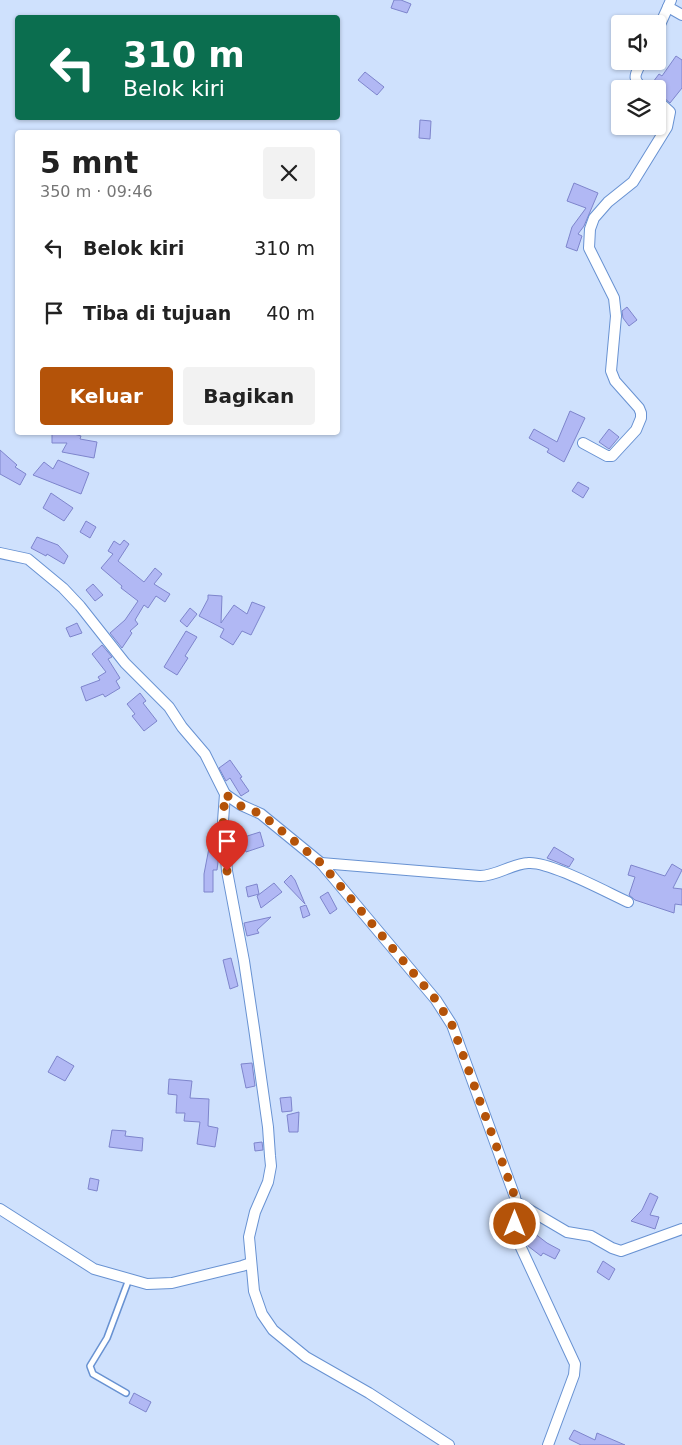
<!DOCTYPE html>
<html lang="id">
<head>
<meta charset="utf-8">
<style>
  :root { --surface:#fff; --page:#f2f2f2; --text:#222; --muted:#767676; --accent:#b45309 }
  body { margin:0; font-family:"DejaVu Sans",sans-serif; background:var(--page); color:var(--text); height:100vh; display:flex; flex-direction:column; font-size:19px; white-space:nowrap }
  * { box-sizing:border-box; margin:0 }
  p { font-size:16px; color:var(--muted) }
  .icon { flex:none; width:28px; height:28px; fill:none; stroke:currentColor; stroke-width:2; stroke-linecap:round; stroke-linejoin:round }
  .map { position:relative; flex:1; overflow:hidden }
  .details { position:absolute; left:15px; top:130px; width:325px; height:305px; display:flex; flex-direction:column; background:var(--surface); border-radius:5px; box-shadow:0 1px 4px #0004 }
  .details>* { flex:none }
  .hud { position:absolute; left:15px; top:15px; width:325px; height:105px; border-radius:5px; box-shadow:0 1px 4px #0004; background:#0b6e4f; color:#fff; overflow:hidden }
  .tools { position:absolute; left:611px; top:15px; display:grid; gap:10px }
  .tools a { display:grid; place-items:center; width:55px; height:55px; border-radius:5px; background:var(--surface); box-shadow:0 1px 4px #0004; font-size:25px }
  .pin { position:absolute; display:grid; place-items:center; width:42px; height:42px; color:#fff; margin:-51px -21px; border-radius:50% 50% 50% 0; rotate:-45deg; box-shadow:0 0 5px #0007 }
  .pin .icon { rotate:45deg }
  .me { position:absolute; width:55px; margin:-28px; rotate:0deg; stroke-linejoin:round; filter:drop-shadow(0 0 4px #0008) }
  .turn { display:flex; align-items:center; gap:18px; height:105px; padding:0 25px; font-size:22px }
  .turn .icon { width:65px; height:65px; stroke-width:2.5 }
  .turn b { display:block; font-size:35px; line-height:42px }
  .round { display:grid; place-items:center; flex:none; width:52px; height:52px; border-radius:5px; background:var(--page) }
  .overview { display:flex; align-items:center; justify-content:space-between; height:85px; padding:0 25px }
  h1 { font-size:30px; font-weight:800; line-height:38px }
  .primary-button { display:flex; gap:10px; margin-top:auto; padding:10px 25px }
  .primary-button a { flex:1; height:58px; border-radius:5px; background:var(--accent); color:#fff; font-size:20px; font-weight:800; line-height:58px; text-align:center }
  .primary-button a+a { background:var(--page); color:var(--text) }
  ul { padding:0; list-style:none }
  li { display:flex; align-items:center; gap:15px; height:65px; padding:0 25px }
  li div { flex:1 }
  li b { display:block; font-size:19px }
  li em { font-style:normal }
  .map>svg:first-child { display:block }
</style>
</head>
<body>
<div class="map">
<svg width="682" height="1445" viewBox="0 0 682 1445">
  <rect width="100%" height="100%" fill="#cfe1fd"/>
  <g fill="#b1b8f4" stroke="#7e85cc">
    <polygon points="394,0 401,0 411,4 407,13 391,8"/>
    <polygon points="676,56 682,60 682,88 670,103 662,96 658,94 658,89 651,89 650,86 659,74 662,76"/>
    <polygon points="365,72 384,87 377,95 358,80"/>
    <polygon points="420,120 431,121 430,139 419,138"/>
    <polygon points="574,183 598,193 584,226 578,234 582,236 577,251 566,247 572,227 586,208 567,201"/>
    <polygon points="627,307 637,320 629,326 623,318 622,311"/>
    <polygon points="570,411 585,418 564,462 547,452 549,449 529,438 534,429 557,442"/>
    <polygon points="609,429 619,437 609,449 599,442"/>
    <polygon points="52,434 74,434 81,436 80,439 97,442 94,458 62,452 67,443 52,443"/>
    <polygon points="0,450 17,465 15,467 26,474 20,485 0,474"/>
    <polygon points="58,460 89,473 81,494 33,475 44,462 53,469"/>
    <polygon points="578,482 589,488 583,498 572,491"/>
    <polygon points="51,493 73,508 64,521 43,508"/>
    <polygon points="86,521 96,527 90,538 80,532"/>
    <polygon points="37,537 58,545 68,556 64,564 47,554 46,556 31,548"/>
    <polygon points="124,540 129,544 118,561 144,582 155,568 162,574 154,584 170,594 165,602 156,596 148,608 144,605 135,620 138,624 130,631 132,633 122,648 110,633 125,620 138,601 121,588 122,586 101,568 113,554 108,551 114,541 120,545"/>
    <polygon points="93,584 103,595 95,601 86,590"/>
    <polygon points="208,595 222,596 221,623 234,605 247,614 252,602 265,607 251,635 242,631 233,645 220,637 224,629 199,616 208,599"/>
    <polygon points="190,608 197,614 187,627 180,621"/>
    <polygon points="77,623 82,633 70,637 66,628"/>
    <polygon points="186,631 197,637 185,656 188,658 177,675 164,667"/>
    <polygon points="102,645 112,657 108,659 120,678 116,681 120,688 105,697 103,694 86,701 81,687 100,680 98,677 106,672 92,654"/>
    <polygon points="140,693 146,701 143,703 157,721 144,731 132,716 135,714 127,704"/>
    <polygon points="230,760 242,777 240,778 249,791 241,796 230,778 226,781 219,768"/>
    <polygon points="260,832 264,846 246,852 241,838"/>
    <polygon points="554,847 574,859 569,867 547,858"/>
    <polygon points="209,848 214,849 213,853 219,854 217,870 213,870 213,892 204,892 204,874"/>
    <polygon points="672,864 682,870 673,888 682,889 682,905 675,904 674,913 635,900 629,895 635,877 628,875 631,865 665,876"/>
    <polygon points="291,875 295,880 305,904 284,882"/>
    <polygon points="274,883 282,892 261,908 257,896"/>
    <polygon points="257,884 259,894 248,897 246,887"/>
    <polygon points="328,892 337,909 330,914 320,897"/>
    <polygon points="306,905 310,915 303,918 300,907"/>
    <polygon points="271,917 257,930 259,933 247,936 244,923"/>
    <polygon points="231,958 238,986 230,989 223,960"/>
    <polygon points="57,1056 74,1066 65,1081 48,1072"/>
    <polygon points="252,1063 255,1086 246,1088 241,1064"/>
    <polygon points="169,1079 192,1081 190,1098 209,1099 208,1126 218,1128 215,1147 197,1144 200,1122 184,1121 185,1113 176,1113 177,1095 168,1094"/>
    <polygon points="291,1097 292,1111 282,1112 280,1098"/>
    <polygon points="299,1112 298,1132 289,1132 287,1115"/>
    <polygon points="112,1130 126,1131 125,1136 143,1138 142,1151 109,1147"/>
    <polygon points="262,1142 263,1150 255,1151 254,1143"/>
    <polygon points="90,1178 99,1180 97,1191 88,1189"/>
    <polygon points="650,1193 658,1197 650,1215 659,1217 655,1229 631,1221 642,1210"/>
    <polygon points="534,1233 547,1243 560,1250 555,1259 543,1253 541,1256 528,1246 526,1242"/>
    <polygon points="603,1261 615,1269 609,1280 597,1272"/>
    <polygon points="134,1393 151,1402 146,1412 129,1403"/>
    <polygon points="574,1430 595,1440 597,1433 625,1445 581,1445 569,1439"/>
  </g>
  <g fill="none" stroke-linecap="round" stroke-linejoin="round">
    <defs>
      <polyline id="service" points="126,1393 93,1374 90,1366 107,1338 129,1279"/>
      <g id="minor">
        <polyline points="671,0 668,7 682,15"/>
        <polyline points="658,29 668,7"/>
        <path d="M 642,61 C 635,75 631,78 644,89"/>
        <polyline points="583,443 607,456 612,456 636,430 641,418 641,413 639,408 615,381 611,371 616,316 614,298 589,248 590,229 594,218 608,202 633,182 667,127 670,112 658,101"/>
        <polyline points="0,553 28,559 63,588 80,606 125,663 169,707 182,727 205,754 225,794 223,821 227,871 244,961 254,1028 268,1127 270,1156 271,1166 268,1182 255,1212 249,1237 254,1291 262,1314 273,1330 306,1357 369,1393 449,1445"/>
        <path d="M 225,794 L 241,805 L 261,814 L 321,863 L 436,1000 L 452,1025 L 515,1197 C 518,1211 513,1225 517,1239 L 575,1364 L 574,1375 L 548,1445"/>
        <path d="M 321,863 L 480,876 C 497,876 511,864 528,863 C 549,861 606,892 628,902"/>
        <polyline points="516,1202 567,1232 591,1236 612,1248 621,1251 682,1229"/>
        <polyline points="0,1209 94,1269 147,1284 172,1283 242,1266 251,1263"/>
      </g>
    </defs>
    <use href="#service" stroke="#6892d2" stroke-width="8"/>
    <use href="#minor" stroke="#6892d2" stroke-width="12"/>
    <use href="#service" stroke="#fff" stroke-width="5"/>
    <use href="#minor" stroke="#fff" stroke-width="10"/>
  </g>
  <g fill="none" stroke-linecap="round" stroke-linejoin="round">
    <polyline stroke="#b45309" stroke-width="9" stroke-dasharray="0 16.2" points="227,871 223,821 225,794 241,806 261,814 321,863 436,1000 452,1025 515,1197 516,1207 515,1224"/>
  </g>
</svg>
<div class="tools">
<a><svg class="icon" aria-label="sound" viewBox="0 0 24 24"><path d="M4 9h4l5-4v14l-5-4H4zM17 9q2 3 0 6"/></svg></a>
<a><svg class="icon" aria-label="layers" viewBox="0 0 24 24"><path d="M12 4l9 5-9 5-9-5zM3 14l9 5 9-5"/></svg></a>
</div>
<div class="pin" style="left:227px;top:871px;background:#d93025"><svg class="icon" aria-label="arrive" viewBox="0 0 24 24"><path d="M6 21V4h12l-3 4 3 4H6"/></svg></div>
<svg class="me" style="left:515px;top:1224px" viewBox="-20 -20 40 40"><circle r="17" fill="#b45309" stroke="#fff" stroke-width="3"/><path d="M0-11L8 9 0 5-8 9z" fill="#fff"/></svg>
<div class="hud">
<div class="turn"><svg class="icon" aria-label="left" viewBox="0 0 24 24"><path d="M17 20v-9H6M10 6l-5 5 5 5"/></svg><div><b>310 m</b>Belok kiri</div></div>
</div>
<section class="details">
<div class="overview"><div><h1>5 mnt</h1><p>350 m · 09:46</p></div><a class="round"><svg class="icon" aria-label="close" viewBox="0 0 24 24"><path d="M6 6l12 12M18 6L6 18"/></svg></a></div>
<ul>
<li><svg class="icon" aria-label="left" viewBox="0 0 24 24"><path d="M17 20v-9H6M10 6l-5 5 5 5"/></svg><div><b>Belok kiri</b></div><em>310 m</em></li>
<li><svg class="icon" aria-label="arrive" viewBox="0 0 24 24"><path d="M6 21V4h12l-3 4 3 4H6"/></svg><div><b>Tiba di tujuan</b></div><em>40 m</em></li>
</ul>
<div class="primary-button"><a>Keluar</a><a>Bagikan</a></div>
</section>
</div>
</body>
</html>
